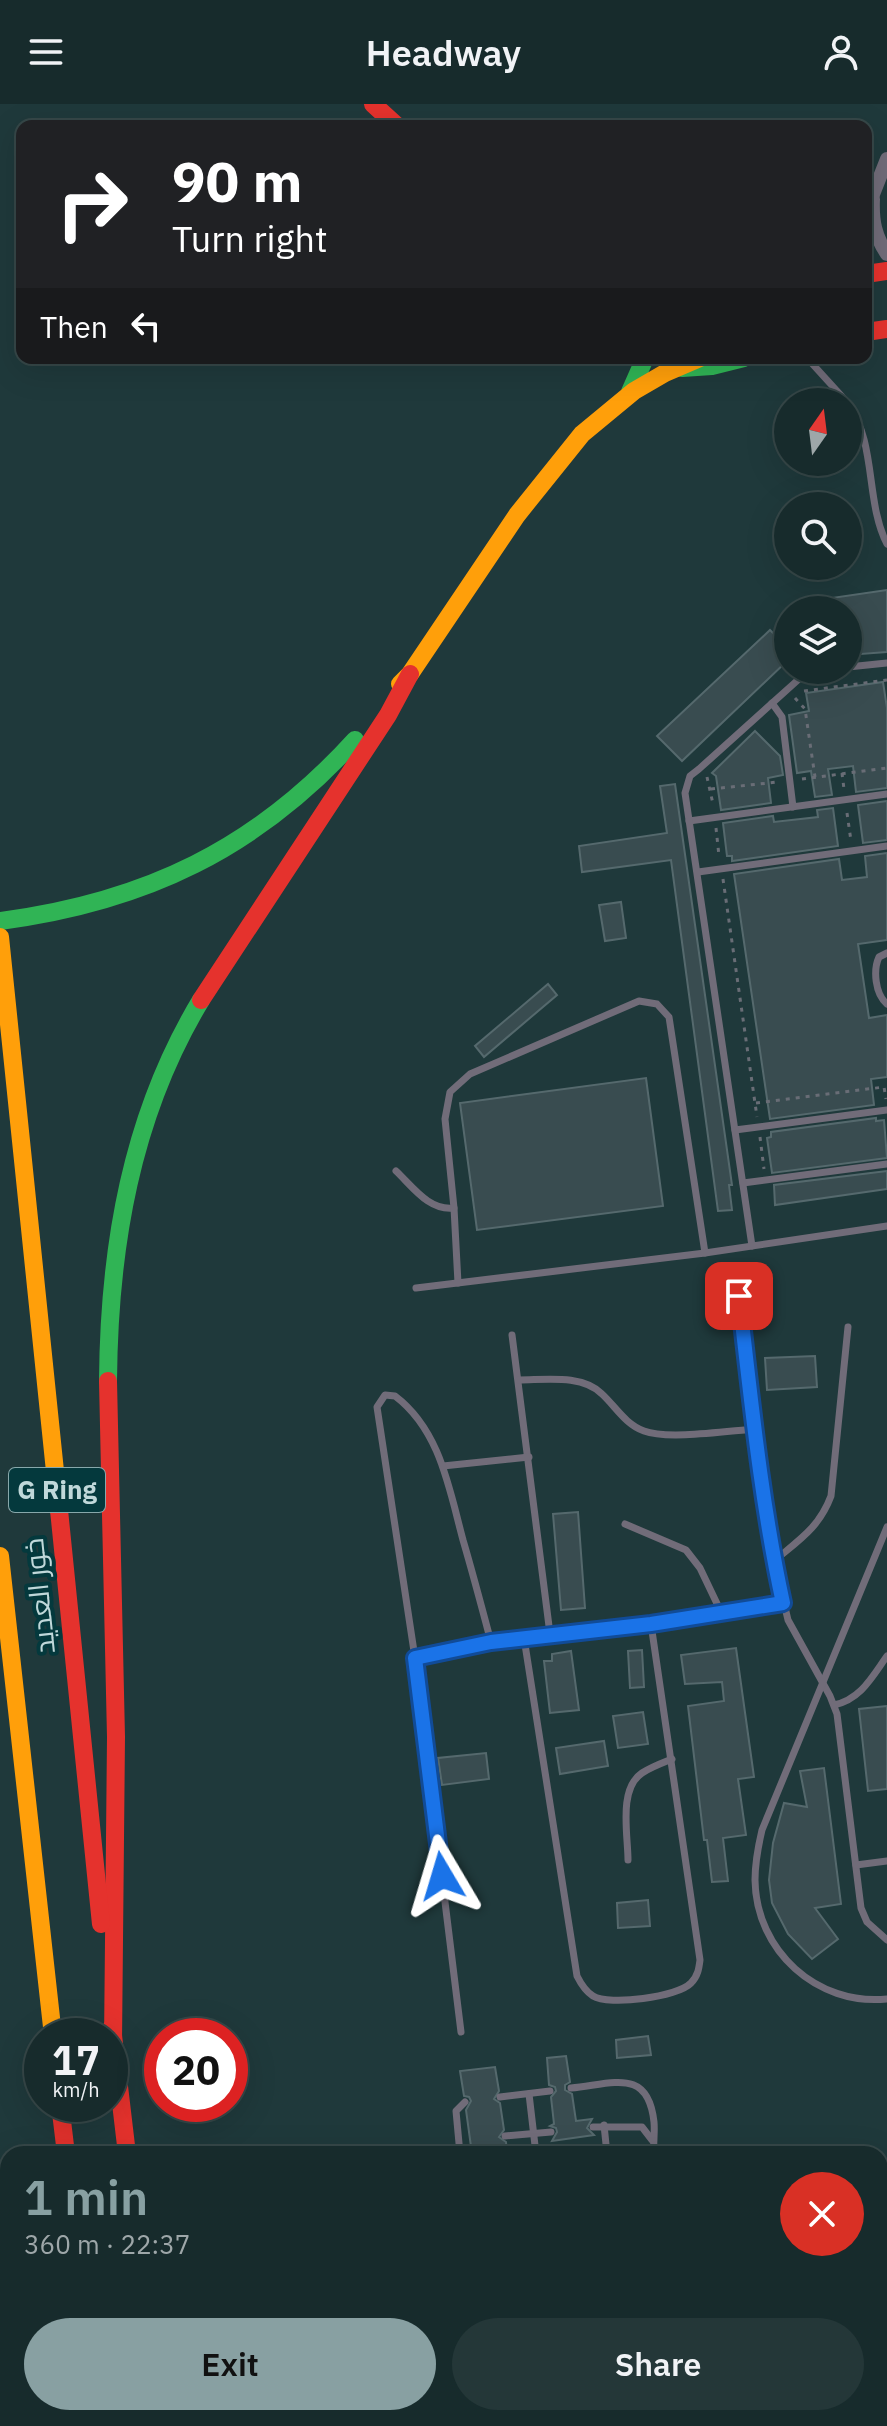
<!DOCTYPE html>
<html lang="en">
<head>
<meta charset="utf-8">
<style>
  :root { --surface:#172b2c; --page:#243738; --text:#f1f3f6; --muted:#9ea7a9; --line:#364748; --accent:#88a0a2 }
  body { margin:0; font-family:"IBM Plex Sans",Cairo,sans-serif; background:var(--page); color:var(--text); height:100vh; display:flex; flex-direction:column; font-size:30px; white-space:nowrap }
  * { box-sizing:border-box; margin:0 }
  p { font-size:26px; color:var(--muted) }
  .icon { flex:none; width:44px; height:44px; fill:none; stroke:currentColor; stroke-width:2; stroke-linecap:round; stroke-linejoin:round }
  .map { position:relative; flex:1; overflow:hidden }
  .drawer { position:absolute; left:0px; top:2042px; width:888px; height:280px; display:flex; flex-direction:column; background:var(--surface); border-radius:24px 24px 0 0; box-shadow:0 8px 32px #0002,0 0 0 2px var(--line) }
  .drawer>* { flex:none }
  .top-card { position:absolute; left:16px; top:16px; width:856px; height:244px; border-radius:16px; box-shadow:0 8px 32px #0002,0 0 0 2px var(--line); background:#202124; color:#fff; overflow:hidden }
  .needle { width:52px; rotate:14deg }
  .fabs { position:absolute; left:774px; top:284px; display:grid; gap:16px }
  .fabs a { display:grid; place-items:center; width:88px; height:88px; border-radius:50%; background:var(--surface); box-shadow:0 8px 32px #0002,0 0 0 2px var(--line); font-size:40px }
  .speed { position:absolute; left:24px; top:1914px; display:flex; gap:16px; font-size:40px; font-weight:700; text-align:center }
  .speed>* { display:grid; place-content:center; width:104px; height:104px; border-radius:50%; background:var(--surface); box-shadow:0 8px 32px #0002,0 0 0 2px var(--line); line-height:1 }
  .speed small { font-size:20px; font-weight:400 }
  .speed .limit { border:12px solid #d22; background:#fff; color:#111 }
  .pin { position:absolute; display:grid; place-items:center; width:68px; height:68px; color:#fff; margin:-34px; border-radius:16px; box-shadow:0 4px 12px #0006 }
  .me { position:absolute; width:88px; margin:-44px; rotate:353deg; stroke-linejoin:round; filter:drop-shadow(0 0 6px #0008) }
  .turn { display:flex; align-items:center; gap:28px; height:168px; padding:0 24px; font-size:36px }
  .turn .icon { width:104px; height:104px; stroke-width:2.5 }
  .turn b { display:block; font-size:56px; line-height:68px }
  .then { display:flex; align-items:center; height:76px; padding:0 24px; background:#0003; gap:16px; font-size:30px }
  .round { display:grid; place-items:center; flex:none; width:84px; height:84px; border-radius:42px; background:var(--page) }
  .head { display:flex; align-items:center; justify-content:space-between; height:136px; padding:0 24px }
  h1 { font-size:48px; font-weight:600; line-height:60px; color:var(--accent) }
  .button { display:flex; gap:16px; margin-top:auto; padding:16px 24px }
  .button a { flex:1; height:92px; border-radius:48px; background:var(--accent); color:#111; font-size:32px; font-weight:600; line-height:92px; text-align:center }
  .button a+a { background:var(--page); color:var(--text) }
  header { display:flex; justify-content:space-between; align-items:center; height:104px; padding:0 24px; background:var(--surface); font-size:36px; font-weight:600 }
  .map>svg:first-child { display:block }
</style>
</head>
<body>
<header><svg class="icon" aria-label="menu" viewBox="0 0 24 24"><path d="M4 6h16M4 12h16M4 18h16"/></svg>Headway<svg class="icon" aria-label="person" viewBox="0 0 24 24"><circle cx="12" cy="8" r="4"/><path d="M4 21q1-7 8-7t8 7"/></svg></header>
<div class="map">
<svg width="887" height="2322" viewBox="0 0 887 2322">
  <rect width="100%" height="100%" fill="#1f393b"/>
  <g fill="#394c50" stroke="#55696d" stroke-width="2">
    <polygon points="887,486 887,548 861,550 859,529 848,530 848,506 804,506 804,498"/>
    <polygon points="770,526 788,544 788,556 682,657 657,632"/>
    <polygon points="883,578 887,604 887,684 856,688 853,662 828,665 832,691 815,693 811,667 797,669 789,611 809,607 806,589"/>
    <polygon points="755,627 780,652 783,671 768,674 771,699 721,706 716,672 712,669"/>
    <polygon points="675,680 732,1081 729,1081 732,1106 718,1107 671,756 582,768 579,742 667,729 660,682"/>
    <polygon points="887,697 887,736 863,739 858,701"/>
    <polygon points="833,704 838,742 732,757 732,752 727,752 723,719 773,712 774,718 818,713 817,706"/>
    <polygon points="887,749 887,836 858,840 869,914 887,911 887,973 871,975 874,1001 770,1015 734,770 839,755 842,776 867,773 865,752"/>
    <polygon points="621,798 626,834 605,837 599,801"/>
    <polygon points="548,880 557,891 484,953 475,942"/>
    <polygon points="646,974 663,1102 477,1126 460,999"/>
    <polygon points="876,1014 876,1017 884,1016 887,1054 772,1069 767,1034 771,1033 771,1028"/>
    <polygon points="887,1067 887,1085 775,1101 774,1081"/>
    <polygon points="815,1252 817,1283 767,1286 765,1254"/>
    <polygon points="578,1408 585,1504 561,1506 553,1410"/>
    <polygon points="736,1544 754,1673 738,1675 746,1731 723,1734 728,1777 712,1778 707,1736 704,1736 688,1602 724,1597 722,1578 685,1580 681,1551"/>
    <polygon points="642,1546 644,1583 630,1584 628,1547"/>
    <polygon points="571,1547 579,1606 550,1609 544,1557 552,1557 552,1550"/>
    <polygon points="887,1602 887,1685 868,1687 859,1605"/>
    <polygon points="643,1608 648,1640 618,1644 613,1612"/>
    <polygon points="604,1637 608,1662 560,1670 556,1644"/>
    <polygon points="486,1649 489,1675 442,1681 438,1654"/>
    <polygon points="824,1664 841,1800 815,1804 838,1835 812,1855 788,1830 772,1799 769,1776 773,1739 784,1699 807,1703 800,1667"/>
    <polygon points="648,1796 650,1822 618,1824 617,1799"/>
    <polygon points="648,1932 651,1951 617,1954 616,1936"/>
    <polygon points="566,1952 570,1978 565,1981 565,1986 572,1990 576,2017 592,2015 587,2024 594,2031 552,2037 557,2028 556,2024 550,2022 554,2020 551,1993 556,1987 555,1983 549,1981 547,1954"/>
    <polygon points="495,1963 499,1987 494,1995 500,1999 504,2026 499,2033 506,2038 507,2050 472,2050 466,2006 471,1997 469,1993 464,1992 460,1967"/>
  </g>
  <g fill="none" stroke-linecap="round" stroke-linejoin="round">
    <g stroke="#696d76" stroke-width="3" stroke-dasharray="4 6" stroke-linecap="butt">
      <polyline points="804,587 887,576"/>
      <polyline points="795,594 805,605 815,673"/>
      <polyline points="842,669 844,685"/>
      <polyline points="707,673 713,700"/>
      <polyline points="802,675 887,664"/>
      <polyline points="711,685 778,678"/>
      <polyline points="847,709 851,737"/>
      <polyline points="716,724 719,752"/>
      <polyline points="723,775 757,1013"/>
      <polyline points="756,999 884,983 886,995"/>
      <polyline points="760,1033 764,1065"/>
      <polyline points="0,2298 3,2322"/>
    </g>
    <g stroke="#716c79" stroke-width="7">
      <polyline points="807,254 847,298"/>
      <path d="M 848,300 C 877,340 865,397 887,440"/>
      <polyline points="848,563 887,559"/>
      <polyline points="772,599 782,613 793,703"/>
      <polyline points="689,717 887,690"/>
      <polyline points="698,768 887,742"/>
      <path d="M 887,849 L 879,853 C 873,866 875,890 887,900"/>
      <polyline points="735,1026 887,1006"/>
      <path d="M 396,1067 C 413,1083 429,1107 454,1104"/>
      <polyline points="743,1079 887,1060"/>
      <polyline points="752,1142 685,689 690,672 699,665 799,575 819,566"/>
      <polyline points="458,1179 454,1104 445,1015 450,988 470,970 639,897 657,900 669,913 705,1149"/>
      <polyline points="416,1184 705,1149 887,1122"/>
      <polyline points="739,1192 774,1457 788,1516 830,1592 837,1610 861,1804 867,1818 887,1836"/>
      <polyline points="512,1231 550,1530"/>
      <path d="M 519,1276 C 545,1276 582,1270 602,1290 C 616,1303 625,1320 644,1327 C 667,1336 728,1327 755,1325"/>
      <polyline points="443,1362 529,1353"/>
      <polyline points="625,1420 686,1446 700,1464 721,1508"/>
      <path d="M 887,1423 L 762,1726 C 758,1743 755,1759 755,1776 C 756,1847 817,1902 887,1895"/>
      <path d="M 774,1457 C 799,1436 819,1424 831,1392 L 848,1223"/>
      <path d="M 524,1534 L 577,1872 C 581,1880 585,1887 593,1892 C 609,1902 678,1893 691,1879 C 698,1872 699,1864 700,1856 L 651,1520"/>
      <polyline points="415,1554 491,1538 651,1520 783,1499"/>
      <path d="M 834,1601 C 861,1595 872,1573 887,1552"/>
      <path d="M 628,1756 C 628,1731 618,1685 642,1669 C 651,1663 662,1659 672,1655"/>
      <polyline points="856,1761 887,1757"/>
      <path d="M 461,1928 L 415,1554 L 377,1303 L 385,1291 L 395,1292 C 440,1326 449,1384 463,1436 C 473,1470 482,1504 491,1538"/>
      <path d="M 571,1984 C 613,1980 648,1963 654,2018 C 655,2029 653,2039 654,2050"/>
      <polyline points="529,1990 536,2050"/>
      <polyline points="500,1993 550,1987"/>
      <polyline points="604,2021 607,2050"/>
      <polyline points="593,2023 642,2023 652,2036"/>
      <polyline points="505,2032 551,2028"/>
      <polyline points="460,2050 456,2007 465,1998"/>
      <polyline points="275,2314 276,2322"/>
      <polyline points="319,2322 328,2314"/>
    </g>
    <g stroke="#716c79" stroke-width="14">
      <path d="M 873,95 C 872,117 875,132 887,150"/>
      <polyline points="868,103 887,55"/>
    </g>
    <g stroke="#30b455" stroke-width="18">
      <polyline points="682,264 712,262 744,254"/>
      <polyline points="630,288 645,254"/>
      <path d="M 0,817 C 145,798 256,745 355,636"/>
      <path d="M 108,1277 C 109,1143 131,1012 201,896"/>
    </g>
    <g stroke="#ff9f0a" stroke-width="18">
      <polyline points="400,580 410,570 517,411 582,330 634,287 665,269 700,254"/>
      <polyline points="0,833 59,1406"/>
      <polyline points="0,1452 53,1932"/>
      <polyline points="95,2314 96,2322"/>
      <polyline points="158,2314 159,2322"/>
    </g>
    <g stroke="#e5322d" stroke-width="18">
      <polyline points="373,0 397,22"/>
      <polyline points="866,170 887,167"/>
      <polyline points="866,228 887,225"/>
      <polyline points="201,896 388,611 410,570"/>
      <polyline points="108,1277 116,1633 113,1938"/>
      <polyline points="59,1406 101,1820"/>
      <polyline points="112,1923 127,2050"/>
      <polyline points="60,2000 66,2050"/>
    </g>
  </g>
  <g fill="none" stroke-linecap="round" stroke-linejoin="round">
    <defs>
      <path id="route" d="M 442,1772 L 415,1554 L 491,1538 L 651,1520 L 783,1499 C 761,1398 751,1295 739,1192"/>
    </defs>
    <use href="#route" stroke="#114b97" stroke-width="20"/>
    <use href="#route" stroke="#1a73e8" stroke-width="14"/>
  </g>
  <g text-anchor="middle" stroke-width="8" stroke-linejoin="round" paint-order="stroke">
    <rect fill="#04393d" stroke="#88a8ab" stroke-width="2" x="9" y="1364" width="96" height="44" rx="6"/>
    <g font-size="26" font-weight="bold" fill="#c0d8da">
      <text x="57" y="1395">G Ring</text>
    </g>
    <g font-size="28" fill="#c0d8da" stroke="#04393d">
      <text transform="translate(39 1492) rotate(-96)" y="10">خور العديد</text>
    </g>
  </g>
</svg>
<div class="fabs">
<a><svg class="needle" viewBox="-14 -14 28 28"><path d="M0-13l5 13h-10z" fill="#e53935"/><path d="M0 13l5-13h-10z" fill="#9ea7a9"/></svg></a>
<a><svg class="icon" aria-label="search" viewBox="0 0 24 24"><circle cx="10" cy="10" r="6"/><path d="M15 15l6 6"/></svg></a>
<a><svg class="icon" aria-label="layers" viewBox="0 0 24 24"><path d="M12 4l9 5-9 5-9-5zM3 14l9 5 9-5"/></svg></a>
</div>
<div class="speed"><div>17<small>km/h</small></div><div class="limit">20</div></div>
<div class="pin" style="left:739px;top:1192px;background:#d93025"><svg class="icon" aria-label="arrive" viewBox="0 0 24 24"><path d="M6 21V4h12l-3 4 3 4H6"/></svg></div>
<svg class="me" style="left:442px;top:1772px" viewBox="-20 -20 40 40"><path d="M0-17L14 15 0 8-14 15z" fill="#1a73e8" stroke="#fff" stroke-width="4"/></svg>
<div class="top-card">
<div class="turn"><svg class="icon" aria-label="right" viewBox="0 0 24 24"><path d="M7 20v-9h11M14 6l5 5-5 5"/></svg><div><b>90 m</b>Turn right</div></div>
<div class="then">Then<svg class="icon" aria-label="left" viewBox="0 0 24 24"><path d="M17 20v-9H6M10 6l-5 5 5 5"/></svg></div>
</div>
<section class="drawer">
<div class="head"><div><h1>1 min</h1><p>360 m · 22:37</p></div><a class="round" style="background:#d93025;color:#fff"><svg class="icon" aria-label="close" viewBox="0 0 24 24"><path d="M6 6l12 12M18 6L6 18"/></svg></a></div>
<div class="button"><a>Exit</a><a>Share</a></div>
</section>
</div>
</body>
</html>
